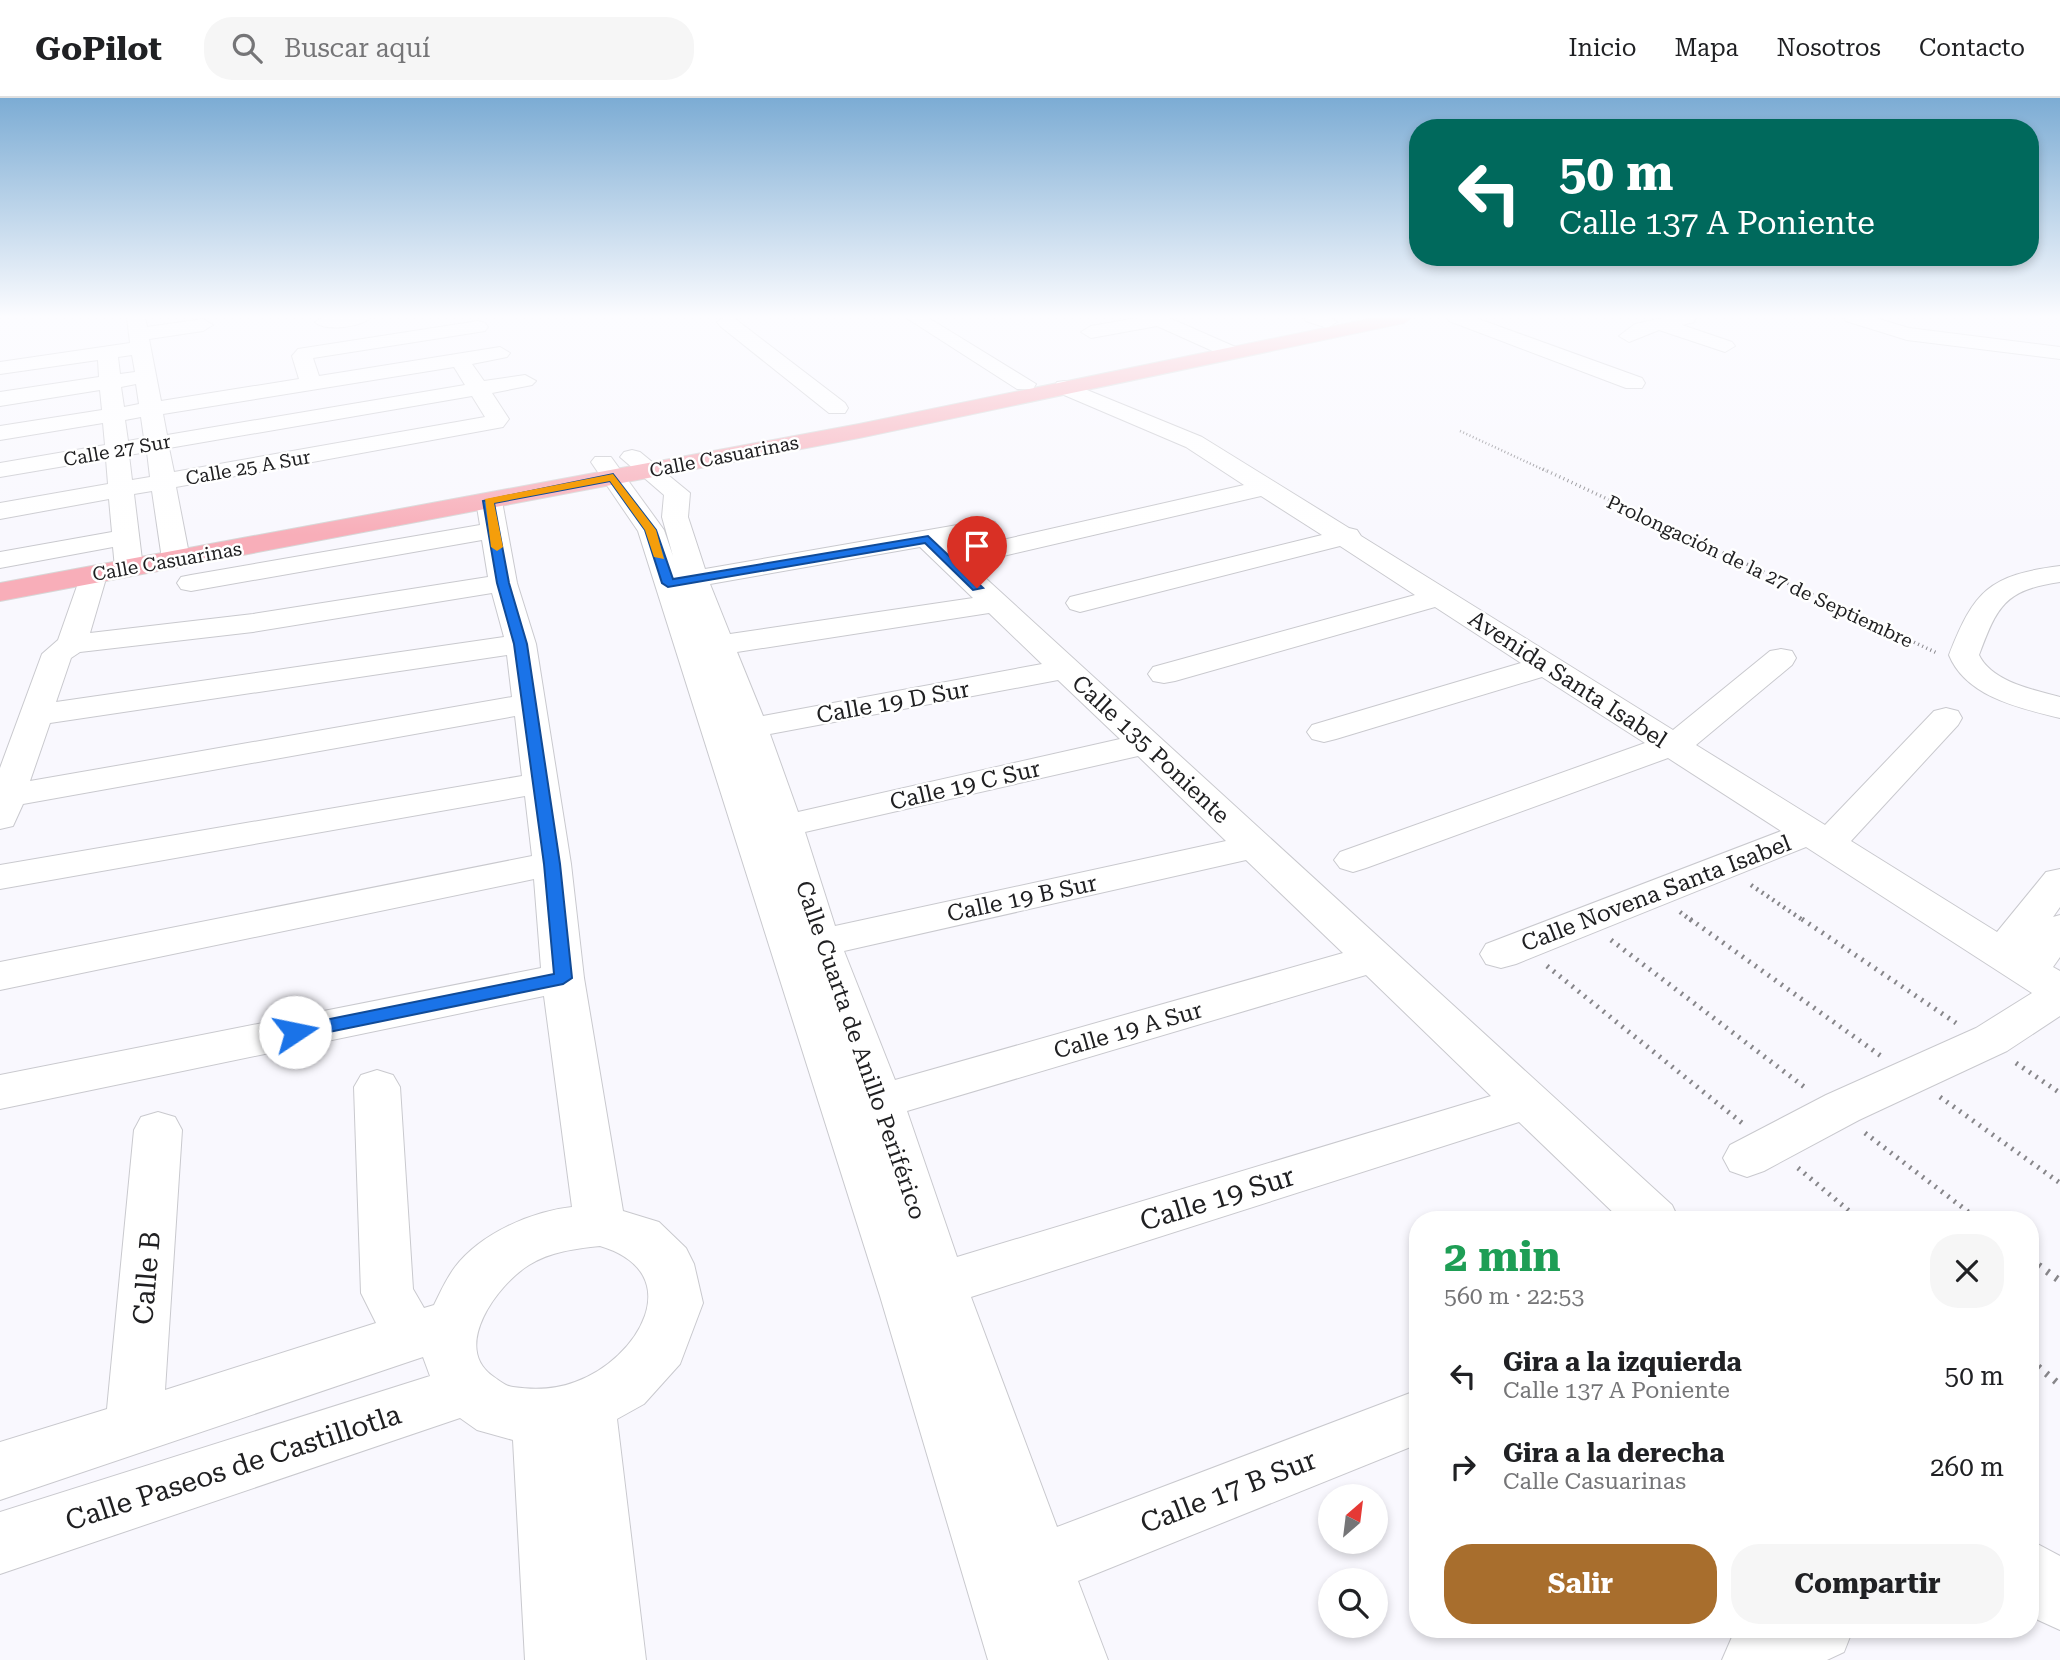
<!DOCTYPE html>
<html lang="es">
<head>
<meta charset="utf-8">
<style>
  :root { --surface:#fff; --page:#f6f6f6; --text:#202124; --muted:#757577; --line:#e0e0e0; --accent:#a86e2d }
  body { margin:0; font-family:"Roboto Serif",serif; background:var(--page); color:var(--text); height:100vh; display:flex; flex-direction:column; font-size:26px; white-space:nowrap }
  * { box-sizing:border-box; margin:0 }
  p { font-size:23px; color:var(--muted) }
  .icon { flex:none; width:38px; height:38px; fill:none; stroke:currentColor; stroke-width:2; stroke-linecap:round; stroke-linejoin:round }
  .map { position:relative; flex:1; overflow:hidden }
  .details { position:absolute; left:1409px; top:1113px; width:630px; height:427px; display:flex; flex-direction:column; background:var(--surface); border-radius:28px; box-shadow:0 4px 10px #0003 }
  .details>* { flex:none }
  .hud { position:absolute; left:1409px; top:21px; width:630px; height:147px; border-radius:28px; box-shadow:0 4px 10px #0003; background:#00695c; color:#fff; overflow:hidden }
  .needle { width:46px; rotate:28deg }
  .controls { position:absolute; left:1318px; top:1386px; display:grid; gap:14px }
  .controls a { display:grid; place-items:center; width:70px; height:70px; border-radius:50%; background:var(--surface); box-shadow:0 4px 10px #0003; font-size:35px }
  .pin { position:absolute; display:grid; place-items:center; width:60px; height:60px; color:#fff; margin:-72px -30px; border-radius:50% 50% 50% 0; rotate:-45deg; box-shadow:0 0 7px #0007 }
  .pin .icon { rotate:45deg }
  .me { position:absolute; width:77px; margin:-38px; rotate:79deg; stroke-linejoin:round; filter:drop-shadow(0 0 5px #0008) }
  .turn { display:flex; align-items:center; gap:24px; height:147px; padding:0 35px; font-size:32px }
  .turn .icon { width:91px; height:91px; stroke-width:2.5 }
  .turn b { display:block; font-size:49px; line-height:60px }
  .round { display:grid; place-items:center; flex:none; width:74px; height:74px; border-radius:28px; background:var(--page) }
  .headline { display:flex; align-items:center; justify-content:space-between; height:119px; padding:0 35px }
  h1 { font-size:42px; font-weight:700; line-height:52px; color:#1e9e55 }
  .button { display:flex; gap:14px; margin-top:auto; padding:14px 35px }
  .button a { flex:1; height:80px; border-radius:28px; background:var(--accent); color:#fff; font-size:28px; font-weight:700; line-height:80px; text-align:center }
  .button a+a { background:var(--page); color:var(--text) }
  ul { padding:0; list-style:none }
  li { display:flex; align-items:center; gap:21px; height:91px; padding:0 35px }
  li div { flex:1 }
  li b { display:block; font-size:26px }
  li em { font-style:normal }
  header { display:flex; align-items:center; gap:42px; box-sizing:border-box; height:98px; padding:0 35px; background:var(--surface); border-bottom:2px solid var(--line) }
  header strong { font-size:33px }
  nav { display:flex; gap:38px; margin-inline-start:auto; font-size:24px }
  .search { width:490px; height:63px; background:var(--page); display:flex; align-items:center; gap:18px; box-sizing:border-box; padding:0 24px; border-radius:28px; color:var(--muted); font-size:26px }
  .map>svg:first-child { display:block }
</style>
</head>
<body>
<header>
<strong>GoPilot</strong>
<div class="search"><svg class="icon" aria-label="search" viewBox="0 0 24 24"><circle cx="10" cy="10" r="6"/><path d="M15 15l6 6"/></svg>Buscar aquí</div>
<nav><a>Inicio</a><a>Mapa</a><a>Nosotros</a><a>Contacto</a></nav>
</header>
<div class="map">
<svg width="2060" height="1562" viewBox="0 0 2060 1562">
  <rect width="100%" height="100%" fill="#f9f8fe"/>
  <g fill="none" stroke-linecap="round" stroke-linejoin="round">
    <defs>
      <g id="minor">
        <path d="M 127,219 L 145,219 L 147,229 L 203,221 L 213,227 L 203,233 L 149,241 L 161,303 L 299,281 L 292,258 L 298,251 L 478,223 L 485,225 L 488,229 L 485,233 L 313,260 L 319,278 L 500,249 L 510,255 L 507,259 L 472,266 L 484,283 L 525,277 L 536,283 L 532,287 L 492,295 L 509,321 L 503,329 L 176,389 L 190,461 L 186,467 L 166,467 L 162,461 L 152,393 L 134,396 L 143,470 L 139,476 L 119,476 L 115,470 L 113,449 L 0,470 L 0,454 L 112,434 L 109,401 L 0,421 L 0,405 L 108,386 L 106,361 L 0,379 L 0,365 L 105,347 L 103,325 L 0,342 L 0,328 L 102,312 L 100,292 L 0,308 L 0,294 L 99,279 L 98,262 L 0,276 L 0,264 L 130,245 ZM 132,257 L 135,274 L 120,276 L 118,259 ZM 454,269 L 465,287 L 167,337 L 163,316 ZM 136,286 L 139,306 L 124,309 L 121,289 ZM 472,298 L 485,319 L 174,374 L 169,350 ZM 141,319 L 144,340 L 128,343 L 125,322 ZM 147,354 L 150,379 L 132,382 L 129,357 Z"/>
        <path d="M 323,219 L 371,219 C 363,229 325,234 315,224 Z"/>
        <polygon points="725,219 734,220 845,305 848,310 845,315 829,315 720,228 717,224"/>
        <polygon points="905,219 927,219 1036,286 1033,291 1017,291"/>
        <polygon points="1143,219 1167,219 1240,251 1243,255 1233,261 1226,259 1157,228 1091,240 1081,234 1091,228"/>
        <polygon points="1304,219 1330,219 1337,224 1327,230 1306,223"/>
        <polygon points="1447,219 1473,219 1642,280 1645,285 1642,290 1626,290 1449,223"/>
        <polygon points="1667,219 1696,219 1694,224 1682,227 1732,244 1735,248 1725,254 1659,232 1629,244 1619,238 1635,226"/>
        <polygon points="1844,219 1872,219 1909,230 2060,249 2060,261 1907,242 1846,223"/>
        <polygon points="1065,283 1202,339 1349,430 1357,432 1361,438 1673,632 1770,553 1781,551 1792,553 1796,560 1792,567 1696,647 1825,727 1934,613 1946,610 1958,613 1962,620 1958,627 1851,743 1997,834 2046,774 2060,771 2060,809 2053,819 2060,817 2060,859 2053,869 2060,873 2060,918 2007,953 1859,1022 1764,1073 1747,1079 1730,1073 1723,1060 1730,1047 1826,997 1976,930 2032,895 1806,749 1516,866 1501,870 1486,866 1480,856 1486,846 1781,733 1668,660 1366,770 1353,774 1340,770 1334,762 1340,754 1645,645 1542,579 1336,641 1324,644 1312,641 1307,634 1312,627 1521,565 1435,509 1175,583 1164,585 1153,583 1148,576 1153,569 1415,497 1340,448 1080,514 1070,511 1066,505 1070,499 1322,437 1261,398 999,459 989,457 985,451 989,445 1244,387 1186,349 1057,294 1054,289 1057,284"/>
        <path d="M 632,352 L 640,354 L 690,395 L 688,419 L 705,471 L 986,422 L 995,424 L 999,430 L 995,436 L 947,445 L 1672,1107 L 1679,1122 L 1621,1122 L 1519,1024 L 971,1199 L 1057,1429 L 1418,1292 L 1418,1346 L 1078,1483 L 1108,1562 L 988,1562 L 880,1198 L 638,433 L 591,364 L 595,359 L 611,359 L 664,432 L 673,458 L 662,419 L 664,397 L 620,359 L 624,354 ZM 920,449 L 973,500 L 730,536 L 710,486 ZM 989,515 L 1042,566 L 763,618 L 737,554 ZM 1058,582 L 1120,641 L 798,714 L 770,636 ZM 1138,658 L 1226,743 L 835,828 L 805,734 ZM 1246,762 L 1343,855 L 895,982 L 844,853 ZM 1366,877 L 1491,998 L 957,1159 L 907,1013 Z"/>
        <path d="M 489,395 L 498,398 L 502,403 L 517,485 L 536,546 L 571,766 L 584,880 L 623,1113 L 659,1124 L 686,1150 L 694,1166 L 703,1205 L 680,1266 L 644,1306 L 617,1321 L 646,1562 L 525,1562 L 513,1342 L 477,1332 L 460,1320 L 0,1476 L 0,1414 L 430,1278 L 423,1259 L 411,1263 L 0,1402 L 0,1344 L 107,1311 L 134,1032 L 141,1019 L 158,1014 L 175,1019 L 182,1032 L 165,1292 L 376,1225 L 361,1195 L 354,989 L 361,977 L 377,972 L 393,977 L 400,989 L 413,1191 L 424,1210 L 434,1207 C 440,1195 446,1181 455,1169 C 480,1136 532,1113 572,1109 L 544,898 L 0,1011 L 0,977 L 541,870 L 534,781 L 0,892 L 0,864 L 532,758 L 525,698 L 0,791 L 0,767 L 522,678 L 515,618 L 23,706 L 13,728 L 0,731 L 0,670 L 42,556 L 58,542 L 83,471 L 93,469 L 103,471 L 107,477 L 90,535 L 253,516 L 488,479 L 482,442 L 191,493 L 181,491 L 177,485 L 181,479 L 191,477 L 480,427 L 476,403 L 480,398 ZM 492,495 L 504,539 L 56,604 L 71,560 L 80,554 L 253,534 ZM 507,557 L 512,599 L 30,683 L 50,625 ZM 600,1148 C 690,1175 638,1262 575,1284 C 554,1292 534,1292 513,1289 C 505,1288 500,1283 494,1279 C 450,1250 498,1186 529,1167 C 551,1153 575,1151 600,1148 Z"/>
        <path d="M 2060,468 L 2060,484 C 2004,492 1997,509 1979,557 C 1992,584 2034,592 2060,599 L 2060,620 C 2020,610 1966,599 1949,557 C 1974,493 1989,477 2060,468 Z"/>
        <polygon points="2030,1442 2060,1458 2060,1532 2038,1522 2030,1516"/>
        <polygon points="1748,1531 1853,1531 1844,1554 1827,1562 1722,1562 1732,1539"/>
      </g>
      <polygon id="major" points="1378,219 1413,219 1404,225 859,340 0,503 0,485 859,326"/>
    </defs>
    <use href="#minor" stroke="#c9c9ce" stroke-width="2"/>
    <use href="#major" stroke="#d7d7d7" stroke-width="2"/>
    <polyline stroke="#87868a" stroke-width="2.5" stroke-dasharray="1 2.5" stroke-linecap="butt" points="1460,333 1546,373"/>
    <polyline stroke="#87868a" stroke-width="3.5" stroke-dasharray="1 3.5" stroke-linecap="butt" points="1543,371 1937,555"/>
    <g stroke="#87868a" stroke-width="4.5" stroke-dasharray="2 4.5" stroke-linecap="butt">
      <polyline points="1751,787 1804,823"/>
      <polyline points="1680,814 1692,823"/>
    </g>
    <g stroke="#87868a" stroke-width="5" stroke-dasharray="2 6" stroke-linecap="butt">
      <polyline points="1690,821 1881,958"/>
      <polyline points="1802,821 1956,925"/>
      <polyline points="1611,842 1807,991"/>
      <polyline points="1547,868 1742,1025"/>
      <polyline points="2016,965 2060,995"/>
      <polyline points="1940,999 2060,1085"/>
      <polyline points="1865,1035 1979,1122"/>
      <polyline points="1798,1070 1860,1122"/>
    </g>
    <g stroke="#87868a" stroke-width="7" stroke-dasharray="2.5 8" stroke-linecap="butt">
      <polyline points="2030,1161 2060,1183"/>
      <polyline points="2030,1262 2060,1287"/>
    </g>
    <use href="#minor" fill="#fff" fill-rule="evenodd"/>
    <use href="#major" fill="#f8aeb9" fill-rule="evenodd"/>
  </g>
  <linearGradient id="sky" x2="0" y2="1"><stop stop-color="#7cacd4"/><stop offset="0.5" stop-color="#fcfcff"/><stop offset="1" stop-color="#fcfcff" stop-opacity="0"/></linearGradient>
  <rect width="2060" height="437" fill="url(#sky)"/>
  <polygon fill="#1a73e8" stroke="#114b97" stroke-width="2" points="613,376 656,432 673,481 928,438 983,490 973,492 925,445 668,489 662,485 645,432 610,383 494,405 509,485 527,546 560,766 572,880 563,886 295,941 289,939 286,934 289,930 295,928 554,876 544,766 514,546 497,485 483,403"/>
  <polygon fill="#f59e0b" points="613,376 656,432 664,461 654,459 645,432 610,383 494,405 503,449 497,453 491,449 485,401"/>
  <g text-anchor="middle" stroke-width="5" stroke-linejoin="round" paint-order="stroke">
    <g font-size="19" fill="#202022" stroke="#fff">
      <text transform="translate(117 352) rotate(-10)" y="7">Calle 27 Sur</text>
      <text transform="translate(724 358) rotate(-11)" y="7">Calle Casuarinas</text>
      <text transform="translate(248 369) rotate(-10)" y="7">Calle 25 A Sur</text>
      <text transform="translate(167 463) rotate(-10)" y="7">Calle Casuarinas</text>
      <text transform="translate(1760 473) rotate(25)" y="7">Prolongación de la 27 de Septiembre</text>
    </g>
    <g font-size="23" fill="#202022" stroke="#fff">
      <text transform="translate(1568 581) rotate(33)" y="8">Avenida Santa Isabel</text>
      <text transform="translate(893 604) rotate(-10)" y="8">Calle 19 D Sur</text>
      <text transform="translate(1151 651) rotate(43)" y="8">Calle 135 Poniente</text>
      <text transform="translate(965 687) rotate(-13)" y="8">Calle 19 C Sur</text>
      <text transform="translate(1656 795) rotate(-21)" y="8">Calle Novena Santa Isabel</text>
      <text transform="translate(1022 800) rotate(-12)" y="8">Calle 19 B Sur</text>
      <text transform="translate(1128 932) rotate(-16)" y="8">Calle 19 A Sur</text>
      <text transform="translate(861 952) rotate(71)" y="8">Calle Cuarta de Anillo Periférico</text>
    </g>
    <g font-size="28" fill="#202022" stroke="#fff">
      <text transform="translate(1217 1100) rotate(-17)" y="10">Calle 19 Sur</text>
      <text transform="translate(146 1180) rotate(-85)" y="10">Calle B</text>
      <text transform="translate(233 1369) rotate(-18)" y="10">Calle Paseos de Castillotla</text>
      <text transform="translate(1228 1393) rotate(-21)" y="10">Calle 17 B Sur</text>
    </g>
  </g>
</svg>
<div class="controls">
<a><svg class="needle" viewBox="-14 -14 28 28"><path d="M0-13l5 13h-10z" fill="#e53935"/><path d="M0 13l5-13h-10z" fill="#757577"/></svg></a>
<a><svg class="icon" aria-label="search" viewBox="0 0 24 24"><circle cx="10" cy="10" r="6"/><path d="M15 15l6 6"/></svg></a>
</div>
<div class="pin" style="left:977px;top:490px;background:#d93025"><svg class="icon" aria-label="arrive" viewBox="0 0 24 24"><path d="M6 21V4h12l-3 4 3 4H6"/></svg></div>
<svg class="me" style="left:295px;top:934px" viewBox="-20 -20 40 40"><circle r="19" fill="#fff"/><path d="M0-13L10 11 0 6-10 11z" fill="#1a73e8"/></svg>
<div class="hud">
<div class="turn"><svg class="icon" aria-label="left" viewBox="0 0 24 24"><path d="M17 20v-9H6M10 6l-5 5 5 5"/></svg><div><b>50 m</b>Calle 137 A Poniente</div></div>
</div>
<section class="details">
<div class="headline"><div><h1>2 min</h1><p>560 m · 22:53</p></div><a class="round"><svg class="icon" aria-label="close" viewBox="0 0 24 24"><path d="M6 6l12 12M18 6L6 18"/></svg></a></div>
<ul>
<li><svg class="icon" aria-label="left" viewBox="0 0 24 24"><path d="M17 20v-9H6M10 6l-5 5 5 5"/></svg><div><b>Gira a la izquierda</b><p>Calle 137 A Poniente</p></div><em>50 m</em></li>
<li><svg class="icon" aria-label="right" viewBox="0 0 24 24"><path d="M7 20v-9h11M14 6l5 5-5 5"/></svg><div><b>Gira a la derecha</b><p>Calle Casuarinas</p></div><em>260 m</em></li>
</ul>
<div class="button"><a>Salir</a><a>Compartir</a></div>
</section>
</div>
</body>
</html>
